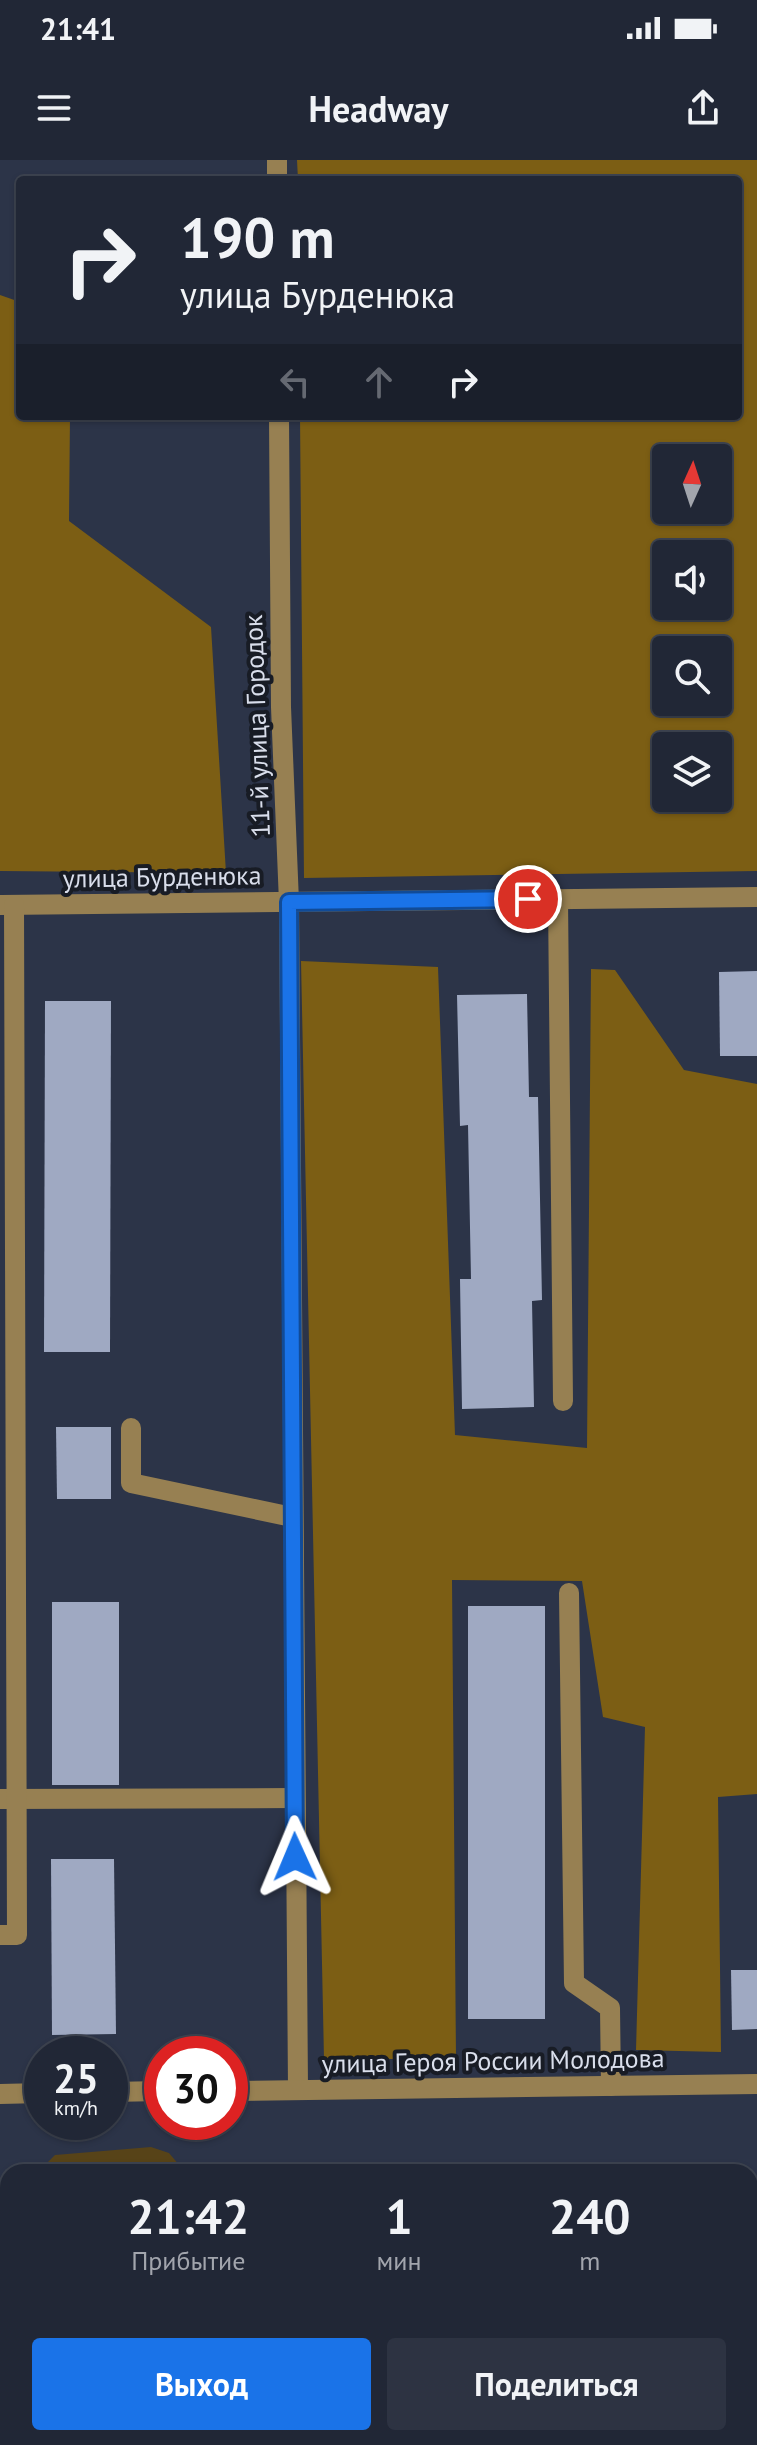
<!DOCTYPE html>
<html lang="ru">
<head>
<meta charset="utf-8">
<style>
  :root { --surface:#212736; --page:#2d3342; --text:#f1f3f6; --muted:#a2a5ad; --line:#3e4451; --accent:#1a73e8 }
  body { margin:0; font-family:"PT Sans",sans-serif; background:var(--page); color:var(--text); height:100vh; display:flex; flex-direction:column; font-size:30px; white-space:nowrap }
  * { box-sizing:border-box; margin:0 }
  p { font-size:26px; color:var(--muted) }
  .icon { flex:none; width:44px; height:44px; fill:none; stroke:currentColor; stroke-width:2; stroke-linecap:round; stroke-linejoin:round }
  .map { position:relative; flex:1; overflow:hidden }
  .panel { position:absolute; left:0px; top:2004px; width:758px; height:282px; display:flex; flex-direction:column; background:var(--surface); border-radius:24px 24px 0 0; box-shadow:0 2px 6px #0004,0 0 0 2px var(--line) }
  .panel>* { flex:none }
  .top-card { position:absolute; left:16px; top:16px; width:726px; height:244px; border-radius:8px; box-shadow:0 2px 6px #0004,0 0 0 2px var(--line); background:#212736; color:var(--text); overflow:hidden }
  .needle { width:52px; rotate:3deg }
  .fabs { position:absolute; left:652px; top:284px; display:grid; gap:16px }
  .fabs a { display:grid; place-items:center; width:80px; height:80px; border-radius:8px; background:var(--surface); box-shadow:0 2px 6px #0004,0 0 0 2px var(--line); font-size:40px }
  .speed { position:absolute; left:24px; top:1876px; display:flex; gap:16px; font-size:40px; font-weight:700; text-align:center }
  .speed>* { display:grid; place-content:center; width:104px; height:104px; border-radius:50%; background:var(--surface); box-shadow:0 2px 6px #0004,0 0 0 2px var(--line); line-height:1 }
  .speed small { font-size:20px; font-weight:400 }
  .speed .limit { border:12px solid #d22; background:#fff; color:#111 }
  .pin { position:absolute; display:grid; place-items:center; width:68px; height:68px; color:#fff; margin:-34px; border:4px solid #fff; border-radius:50%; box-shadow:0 2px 8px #0007 }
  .me { position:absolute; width:88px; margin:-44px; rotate:359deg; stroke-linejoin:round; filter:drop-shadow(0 0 6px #0008) }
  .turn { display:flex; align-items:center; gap:28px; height:168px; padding:0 32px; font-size:36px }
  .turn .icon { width:104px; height:104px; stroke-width:2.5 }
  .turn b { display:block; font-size:56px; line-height:68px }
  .lanes { display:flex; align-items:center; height:76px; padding:0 32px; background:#0003; justify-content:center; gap:40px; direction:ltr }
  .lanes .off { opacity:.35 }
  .eta { display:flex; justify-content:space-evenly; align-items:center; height:136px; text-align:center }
  .eta b { font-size:48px; font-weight:600; line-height:56px }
  .primary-button { display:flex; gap:16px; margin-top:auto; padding:16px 32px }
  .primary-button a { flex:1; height:92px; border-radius:8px; background:var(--accent); color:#fff; font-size:32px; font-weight:600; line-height:92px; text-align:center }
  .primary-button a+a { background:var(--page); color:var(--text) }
  .status { display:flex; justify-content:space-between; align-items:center; height:56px; padding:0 40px; background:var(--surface); direction:ltr }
  .status svg { height:22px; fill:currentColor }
  header { display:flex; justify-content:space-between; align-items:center; height:104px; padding:0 32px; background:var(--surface); font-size:36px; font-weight:600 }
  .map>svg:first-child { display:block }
</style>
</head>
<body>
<div class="status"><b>21:41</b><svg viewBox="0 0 49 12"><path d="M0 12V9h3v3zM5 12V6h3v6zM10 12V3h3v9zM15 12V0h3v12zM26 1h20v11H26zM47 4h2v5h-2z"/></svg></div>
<header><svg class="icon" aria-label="menu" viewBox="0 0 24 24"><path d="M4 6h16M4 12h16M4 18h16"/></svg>Headway<svg class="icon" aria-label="share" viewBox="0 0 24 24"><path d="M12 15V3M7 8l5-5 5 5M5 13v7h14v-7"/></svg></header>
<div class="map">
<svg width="757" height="2285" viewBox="0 0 757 2285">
  <rect width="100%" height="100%" fill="#2c3448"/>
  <g fill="#574318">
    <polygon points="151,1987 169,1993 185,2012 38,2012 55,1995"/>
    <polygon points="59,2278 192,2278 187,2282 70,2285"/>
  </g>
  <g fill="#7c5e14" fill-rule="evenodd">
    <path d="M 297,0 L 757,0 L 757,711 L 304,718 L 300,256 L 738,256 L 738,20 L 298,20 ZM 666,298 L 718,298 L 718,350 L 666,350 ZM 666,394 L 718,394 L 718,446 L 666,446 ZM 666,490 L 718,490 L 718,542 L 666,542 ZM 666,586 L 718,586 L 718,638 L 666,638 Z"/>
    <polygon points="0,135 20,142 20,256 70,256 69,361 211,467 226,713 0,711"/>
    <polygon points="301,801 438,807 455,1275 587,1288 591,809 615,810 684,910 757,924 757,1634 718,1637 721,1892 636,1890 645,1567 603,1557 582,1421 452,1420 456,1899 324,1899"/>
  </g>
  <g fill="#9fa9c2">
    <polygon points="757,811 757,896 720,896 719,812"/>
    <polygon points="527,834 529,937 538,937 542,1140 532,1141 534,1247 462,1249 460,1119 471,1119 468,965 460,966 457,835"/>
    <polygon points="45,841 111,841 110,1192 44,1192"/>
    <polygon points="56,1267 111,1267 111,1339 57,1339"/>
    <rect x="52" y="1442" width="67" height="183"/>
    <rect x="468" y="1446" width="77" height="413"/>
    <polygon points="51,1699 114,1699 116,1874 52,1875"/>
    <polygon points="731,1810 757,1810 757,1869 732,1870"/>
    <rect x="750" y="2058" width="7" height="179"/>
  </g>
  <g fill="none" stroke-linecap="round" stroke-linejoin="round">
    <g stroke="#978052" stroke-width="20">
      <polyline points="277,0 277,20"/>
      <polyline points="279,256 281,547 289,742 298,1930"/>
      <polyline points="558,739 563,1241"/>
      <polyline points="1,745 757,737"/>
      <polyline points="131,1268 131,1323 292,1357"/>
      <polyline points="569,1433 574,1823 610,1848 611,1926"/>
      <polyline points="0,1639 294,1638"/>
      <polyline points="0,1775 17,1775 14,745"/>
      <polyline points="230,1931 757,1924"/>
      <polyline points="110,1932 162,1931"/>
      <polyline points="0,1934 42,1933"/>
    </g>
  </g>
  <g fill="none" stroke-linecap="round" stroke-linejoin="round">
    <defs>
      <polyline id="route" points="295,1697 289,742 528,739"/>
    </defs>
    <use href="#route" stroke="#114b97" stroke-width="20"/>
    <use href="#route" stroke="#1a73e8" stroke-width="14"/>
  </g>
  <g text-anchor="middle" stroke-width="8" stroke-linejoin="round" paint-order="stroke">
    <g font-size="26" fill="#d9deeb" stroke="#181c25">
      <text transform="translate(257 566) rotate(-92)" y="9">11-й улица Городок</text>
      <text transform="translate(162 717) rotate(-1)" y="9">улица Бурденюка</text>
      <text transform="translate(493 1901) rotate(-1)" y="9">улица Героя России Молодова</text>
    </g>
  </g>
</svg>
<div class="fabs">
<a><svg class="needle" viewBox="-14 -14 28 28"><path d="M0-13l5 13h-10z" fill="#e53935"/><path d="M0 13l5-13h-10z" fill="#a2a5ad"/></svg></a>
<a><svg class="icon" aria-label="sound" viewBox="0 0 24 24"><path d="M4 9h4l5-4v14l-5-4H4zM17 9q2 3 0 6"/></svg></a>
<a><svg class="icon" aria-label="search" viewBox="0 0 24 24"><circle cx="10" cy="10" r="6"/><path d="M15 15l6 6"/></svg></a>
<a><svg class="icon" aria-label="layers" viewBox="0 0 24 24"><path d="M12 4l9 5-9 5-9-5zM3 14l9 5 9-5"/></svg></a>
</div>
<div class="speed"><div>25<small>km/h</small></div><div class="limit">30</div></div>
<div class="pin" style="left:528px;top:739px;background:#d93025"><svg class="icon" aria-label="arrive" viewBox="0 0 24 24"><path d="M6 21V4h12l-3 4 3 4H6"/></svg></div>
<svg class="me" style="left:295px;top:1697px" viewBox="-20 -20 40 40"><path d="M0-17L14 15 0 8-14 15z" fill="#1a73e8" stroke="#fff" stroke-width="4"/></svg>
<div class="top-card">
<div class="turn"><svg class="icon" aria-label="right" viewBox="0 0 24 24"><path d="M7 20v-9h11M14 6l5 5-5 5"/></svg><div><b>190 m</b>улица Бурденюка</div></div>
<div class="lanes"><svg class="icon off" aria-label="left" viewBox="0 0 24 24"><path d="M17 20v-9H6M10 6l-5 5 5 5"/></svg><svg class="icon off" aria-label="ahead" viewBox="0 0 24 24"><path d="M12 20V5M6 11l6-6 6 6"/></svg><svg class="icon" aria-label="right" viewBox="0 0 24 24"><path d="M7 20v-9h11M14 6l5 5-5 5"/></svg></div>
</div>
<section class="panel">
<div class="eta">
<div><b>21:42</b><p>Прибытие</p></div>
<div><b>1</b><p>мин</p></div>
<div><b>240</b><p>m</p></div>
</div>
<div class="primary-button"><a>Выход</a><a>Поделиться</a></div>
</section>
</div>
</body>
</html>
